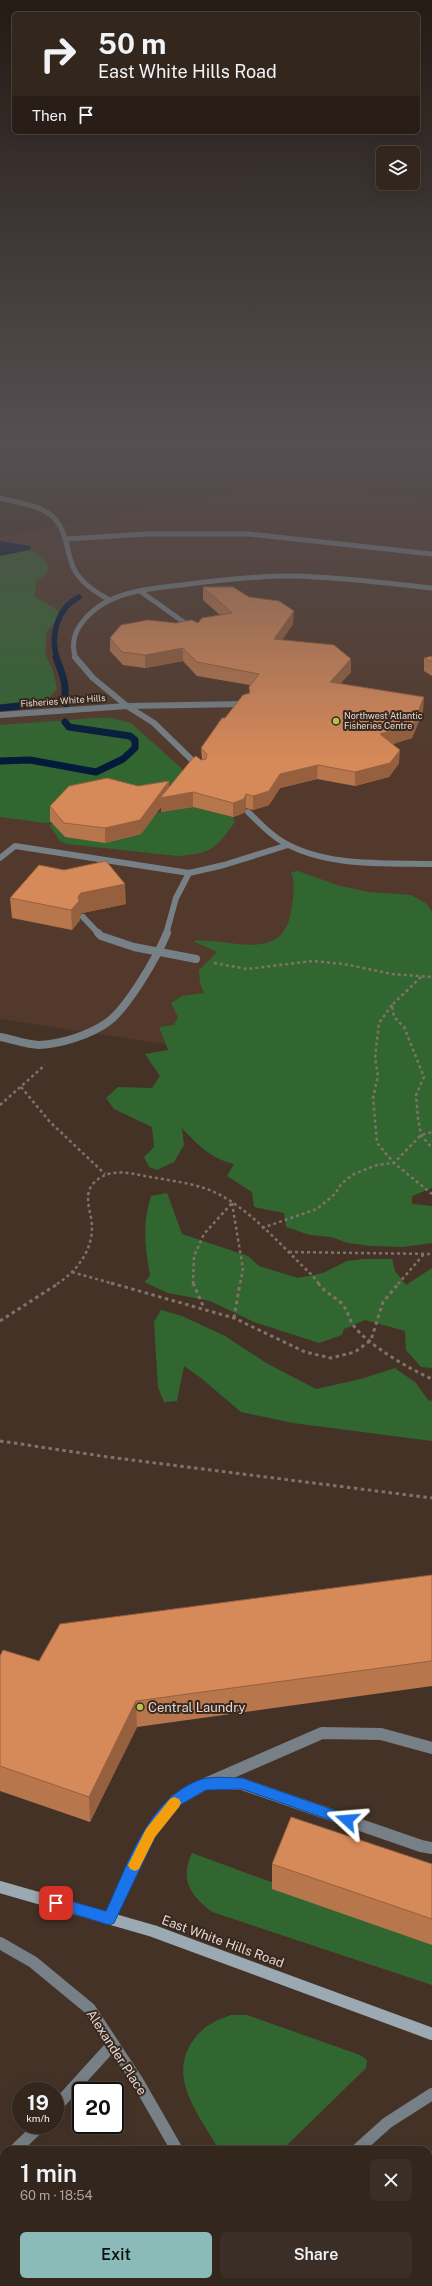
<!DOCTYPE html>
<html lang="en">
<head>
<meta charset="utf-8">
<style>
  :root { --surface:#33261d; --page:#3b2e26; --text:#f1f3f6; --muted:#a9a5a4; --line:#4e433b; --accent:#8bbbb9 }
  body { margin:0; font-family:"Public Sans",sans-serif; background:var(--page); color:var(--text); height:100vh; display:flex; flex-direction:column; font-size:15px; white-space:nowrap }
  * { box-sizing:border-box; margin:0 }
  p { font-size:13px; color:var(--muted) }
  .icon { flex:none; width:22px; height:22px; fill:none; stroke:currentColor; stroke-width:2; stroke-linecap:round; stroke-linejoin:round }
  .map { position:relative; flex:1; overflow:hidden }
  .panel { position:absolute; left:0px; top:2146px; width:432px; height:140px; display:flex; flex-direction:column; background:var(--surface); border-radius:12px 12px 0 0; box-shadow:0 4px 16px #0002,0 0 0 1px var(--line) }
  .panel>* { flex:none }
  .top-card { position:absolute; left:12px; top:12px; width:408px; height:122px; border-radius:6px; box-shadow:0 4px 16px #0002,0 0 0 1px var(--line); background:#33261d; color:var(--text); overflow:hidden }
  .controls { position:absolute; left:376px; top:146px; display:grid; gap:8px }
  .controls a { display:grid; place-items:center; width:44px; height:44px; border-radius:6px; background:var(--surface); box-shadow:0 4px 16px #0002,0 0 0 1px var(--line); font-size:20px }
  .speed { position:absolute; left:12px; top:2082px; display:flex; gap:8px; font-size:20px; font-weight:700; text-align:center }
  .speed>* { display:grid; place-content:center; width:52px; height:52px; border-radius:50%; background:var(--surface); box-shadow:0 4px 16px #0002,0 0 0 1px var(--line); line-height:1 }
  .speed small { font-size:10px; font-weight:400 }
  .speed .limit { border:2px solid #111; border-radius:6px; background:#fff; color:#111 }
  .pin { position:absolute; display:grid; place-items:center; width:34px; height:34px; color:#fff; margin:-17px; border-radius:8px; box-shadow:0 2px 6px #0006 }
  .me { position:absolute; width:44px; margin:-22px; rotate:289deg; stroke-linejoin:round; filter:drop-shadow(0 0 3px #0008) }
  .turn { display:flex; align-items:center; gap:14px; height:84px; padding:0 20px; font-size:18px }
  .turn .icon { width:52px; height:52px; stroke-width:2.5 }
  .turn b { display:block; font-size:28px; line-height:34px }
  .then { display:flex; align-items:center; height:38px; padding:0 20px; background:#0003; gap:8px; font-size:15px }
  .round { display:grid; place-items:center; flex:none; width:42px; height:42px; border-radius:6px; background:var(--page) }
  .headline { display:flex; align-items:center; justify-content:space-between; height:68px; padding:0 20px }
  h1 { font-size:24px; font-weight:600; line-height:30px }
  .button { display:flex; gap:8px; margin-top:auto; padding:8px 20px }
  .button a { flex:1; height:46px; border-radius:6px; background:var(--accent); color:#111; font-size:16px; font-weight:600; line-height:46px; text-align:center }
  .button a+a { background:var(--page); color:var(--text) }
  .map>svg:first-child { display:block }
</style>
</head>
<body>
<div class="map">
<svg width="432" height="2286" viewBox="0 0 432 2286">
  <rect width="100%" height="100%" fill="#443227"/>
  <polygon fill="#52392b" points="279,484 432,498 432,1048 211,1051 0,1019 0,537"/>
  <g fill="#326630">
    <path d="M 22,550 C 36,550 42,556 49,567 L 46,574 L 36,582 L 35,597 L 56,609 L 61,615 L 47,631 L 45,655 L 53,670 L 57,689 L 46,701 L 0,705 L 0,556 Z"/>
    <polygon points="95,718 111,718 131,723 190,776 175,795 51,821 52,822 46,823 0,817 0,725"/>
    <path d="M 193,807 L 233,817 L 235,822 C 215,849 213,853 178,856 L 67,844 L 60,841 L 49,825 L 53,824 L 65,837 L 156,813 Z"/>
    <path d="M 298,871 L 337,885 L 368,892 L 411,895 L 427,904 L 432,912 L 432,1188 L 412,1196 L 412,1204 L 432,1206 L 432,1243 L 403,1247 L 371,1246 L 348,1243 L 331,1237 L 310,1235 L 286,1227 L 284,1213 L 254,1207 L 252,1192 L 227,1176 L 234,1164 C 210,1158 198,1145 182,1128 L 184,1145 L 174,1162 L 157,1170 L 149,1167 L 144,1157 L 154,1147 L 152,1127 L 114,1109 L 106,1098 L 118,1087 L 152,1088 L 160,1076 L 145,1054 L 168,1050 L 159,1027 L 174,1025 L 178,1017 L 171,1003 L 182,996 L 204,993 L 200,983 L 199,970 L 217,952 L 193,941 C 225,937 284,965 291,911 C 293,897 296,885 291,872 Z"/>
    <path d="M 167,1193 L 182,1234 L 248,1256 L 259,1266 L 298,1278 L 323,1273 L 347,1261 L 364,1259 L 392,1259 L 395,1271 L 406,1285 L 432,1268 L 432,1368 L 421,1367 L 406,1350 L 405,1331 L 365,1320 L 344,1329 L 342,1335 L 319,1343 L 254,1322 L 210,1301 L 168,1293 L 144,1282 L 150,1276 C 145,1245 142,1226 151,1196 Z"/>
    <polygon points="161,1310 182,1316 225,1336 268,1364 316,1389 361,1379 395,1368 416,1383 428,1400 432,1401 432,1441 293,1423 241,1412 201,1378 184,1366 177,1401 164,1402 158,1387 154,1322"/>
    <path d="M 192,1853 L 274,1883 L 432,1945 L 432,1985 L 212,1912 C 191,1896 179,1880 192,1853 Z"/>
    <path d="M 231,2015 L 247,2015 L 360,2055 L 367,2060 L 366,2068 L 282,2150 L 219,2150 C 202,2119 170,2083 189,2047 C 200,2028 211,2022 231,2015 Z"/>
    <polygon points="432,2151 432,2196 428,2199 428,2153"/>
    <polygon points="428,2222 432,2228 432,2286 326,2286 327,2282 428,2282"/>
  </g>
  <polygon fill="#031b3b" points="0,541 31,546 30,550 0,556"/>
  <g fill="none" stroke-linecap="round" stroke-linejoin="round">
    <path stroke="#031b3b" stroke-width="5.5" d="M 57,658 C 50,636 57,608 79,597"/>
    <g stroke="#031b3b" stroke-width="7">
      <path d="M 56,657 C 61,672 68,684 64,701 L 66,704"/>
      <polyline points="0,708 64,701"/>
      <polyline points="0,761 30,760 96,772 123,759 135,748 135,740 130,736 69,727 65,722"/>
    </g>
    <g stroke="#817269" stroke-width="2.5" stroke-dasharray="3 3" stroke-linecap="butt">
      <polyline points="214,963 247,969 313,961 344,964 392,974 432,977"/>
      <polyline points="421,977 392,1005 394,1017 404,1027 424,1077 416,1095 418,1118 421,1135 432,1148"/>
      <polyline points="392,1005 379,1023 375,1058 378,1076 373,1098 377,1143 394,1163 432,1194"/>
      <polyline points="21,1087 50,1122 105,1174"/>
      <polyline points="0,1105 45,1065"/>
      <polyline points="232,1203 243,1269 240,1284"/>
      <polyline points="262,1228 317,1209 335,1194 342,1183 354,1174 377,1165 394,1163 421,1135 432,1132"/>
      <polyline points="289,1252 432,1254"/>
      <polyline points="72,1272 114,1284"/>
      <path d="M 57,1284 C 77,1271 92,1251 92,1227 C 92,1214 83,1197 92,1185 C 106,1168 126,1172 145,1176 C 170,1181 200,1183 222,1196 C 256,1215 284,1249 313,1276 L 319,1284"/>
      <polyline points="193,1284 194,1256 204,1234 232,1203"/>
      <polyline points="398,1284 424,1254"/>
    </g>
    <g stroke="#817269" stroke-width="3" stroke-dasharray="3.5 3.5" stroke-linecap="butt">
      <polyline points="111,1283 234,1318 305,1352 331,1358 355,1352 371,1340 383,1302 399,1283"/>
      <polyline points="193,1283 204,1308"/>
      <path d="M 318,1283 C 325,1293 336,1297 343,1305 C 348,1311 349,1319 353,1325 C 369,1346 408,1368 432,1379"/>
      <polyline points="234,1318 240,1283"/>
      <polyline points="0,1321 59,1283"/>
      <polyline points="0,1441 108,1457 432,1498"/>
    </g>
    <polyline stroke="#817269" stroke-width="4" stroke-dasharray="4.5 4.5" stroke-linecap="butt" points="428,2208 432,2214"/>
    <g stroke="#768086" stroke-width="5">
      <path d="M 0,498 C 18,503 37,504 52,516 C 67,529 66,552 74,569 C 81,583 95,592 108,599"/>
      <polyline points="66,539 146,534 249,534 432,554"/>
      <polyline points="140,591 192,628"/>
      <path d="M 76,658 C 71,647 74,633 81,624 C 104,592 145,589 182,585 C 219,580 256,576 293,576 C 340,577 386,583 432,588"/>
    </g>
    <g stroke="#768086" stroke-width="6">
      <polyline points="75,657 93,678 127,706 246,704"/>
      <polyline points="0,715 127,706 154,723 198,766"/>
      <path d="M 248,812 C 259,822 269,834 283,842 C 326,867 384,863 432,864"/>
      <polyline points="0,858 15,846 189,873 224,865 288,845"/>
      <polyline points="83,917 99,934"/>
      <polyline points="166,934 176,898 189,873"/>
    </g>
    <g stroke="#768086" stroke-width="8">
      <polyline points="98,933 101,936 134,947 196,959"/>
      <path d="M 0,1037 C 12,1039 27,1045 39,1045 C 61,1044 90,1035 108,1022 C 128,1007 157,957 167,933"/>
    </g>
    <g stroke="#768086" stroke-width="12">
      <polyline points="209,1784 242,1784 421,1846 432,1848"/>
      <polyline points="109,1918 150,1833 175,1801 205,1784 322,1733 381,1734 432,1748"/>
      <polyline points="55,2108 113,2044"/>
      <polyline points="15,2150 41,2125"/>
      <polyline points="0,2164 4,2160"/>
    </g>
    <g stroke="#768086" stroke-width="12">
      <polyline points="0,1943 33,1962 90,2009 138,2082 177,2150"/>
      <polyline points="357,2150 387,2123 432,2094"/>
      <polyline points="234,2282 235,2286"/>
      <polyline points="275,2286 277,2282"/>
    </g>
    <polyline stroke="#9aa9b2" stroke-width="12" points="0,1887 153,1931 432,2034"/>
  </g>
  <g fill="#b8764d">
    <polygon points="203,587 249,597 293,624 282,640 351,672 340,684 423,711 412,738 393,744 399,763 389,777 355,786 317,779 280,788 269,805 253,810 246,808 244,813 233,817 193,807 161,812 161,807 141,834 105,843 65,837 50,821 50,806 169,787 202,760 201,748 225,718 249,693 249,687 250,685 197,676 183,661 145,668 123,665 110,651 110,638 176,623 198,623 220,615 203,600"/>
    <polygon points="432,656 432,676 424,671 424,658"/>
    <polygon points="10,898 126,904 82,913 80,915 80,920 72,930 12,918"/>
    <polygon points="432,1575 432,1686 137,1727 90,1822 0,1791 0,1656 39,1661"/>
    <polygon points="272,1864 432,1864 432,1945 272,1889"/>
  </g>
  <g fill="#96603e">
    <polygon points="294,611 293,624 274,652 274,639"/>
    <polygon points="183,648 183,661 145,668 145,655"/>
    <polygon points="351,659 351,672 329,696 330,682"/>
    <polygon points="424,697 423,711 412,738 380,748 380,734"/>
    <polygon points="400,750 399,763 389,777 355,786 355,772"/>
    <polygon points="318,765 317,779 280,788 269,805 253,810 253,796 280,774"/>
    <polygon points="169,781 169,795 193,792 193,807 161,812 161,807 141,834 105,843 105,828"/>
    <polygon points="246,794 246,808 244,813 233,817 233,803"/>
    <polygon points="125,884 126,904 82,913 80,915 80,920 72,930 71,910 78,897 81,893"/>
    <polygon points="136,1701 137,1727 90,1822 89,1797"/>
  </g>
  <g fill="#d68959" stroke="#96603e">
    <polygon points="203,587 233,587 249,597 279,601 294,611 274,639 334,645 351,659 330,682 424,697 413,724 380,734 400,750 390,763 355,772 318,765 280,774 269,791 253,796 246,794 244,799 233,803 193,792 160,798 193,758 196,756 201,760 206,759 207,754 201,748 222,718 225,718 243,695 250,693 249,687 259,674 197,662 183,648 145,655 122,652 110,638 121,625 148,620 176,623 192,620 198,623 202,618 232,613"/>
    <polygon points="432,656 432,662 424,658"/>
    <polygon points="107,778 138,786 169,781 140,820 105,828 64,823 50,806 69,786"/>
    <polygon points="106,861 125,884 81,893 78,897 79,901 71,910 10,898 39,865 64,870"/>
    <polygon points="432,1575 432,1661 136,1701 89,1797 0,1766 0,1656 3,1650 39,1661 60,1624"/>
    <polygon points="291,1817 432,1864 432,1919 272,1864"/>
  </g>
  <linearGradient id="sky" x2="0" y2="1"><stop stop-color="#251c15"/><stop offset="0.58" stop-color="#564f52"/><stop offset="1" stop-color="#564f52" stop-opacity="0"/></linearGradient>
  <rect width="432" height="759" fill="url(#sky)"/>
  <path fill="#1a73e8" stroke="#114b97" d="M 242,1778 L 351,1816 L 353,1820 L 351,1824 L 347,1826 L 242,1789 L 206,1790 L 180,1805 L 155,1837 L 114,1923 L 109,1925 L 52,1907 L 50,1903 L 52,1898 L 56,1897 L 106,1911 C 128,1865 148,1797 202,1779 C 214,1776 230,1778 242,1778 Z"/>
  <polygon fill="#f59e0b" points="174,1797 179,1799 181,1803 179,1807 155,1837 139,1869 135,1871 130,1869 128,1865 146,1829 170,1799"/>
  <g fill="#b4c24a" stroke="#39281d" stroke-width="1.5">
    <circle cx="336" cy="721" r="4"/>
    <circle cx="140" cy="1707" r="4"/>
  </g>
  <g text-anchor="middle" stroke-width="4" stroke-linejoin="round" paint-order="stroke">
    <g font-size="9" fill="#e2d7d0" stroke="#39281d">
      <text transform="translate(63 701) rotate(-4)" y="3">Fisheries White Hills</text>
    </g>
    <g font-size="9" fill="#e2d7d0" stroke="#39281d" text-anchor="start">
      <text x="344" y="719">Northwest Atlantic<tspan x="344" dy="10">Fisheries Centre</tspan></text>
    </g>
    <g font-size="13" fill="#e2d7d0" stroke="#39281d" text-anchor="start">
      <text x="148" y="1712">Central Laundry</text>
    </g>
    <g font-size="13" fill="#e2d7d0" stroke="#39281d">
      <text transform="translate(223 1941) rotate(20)" y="5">East White Hills Road</text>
      <text transform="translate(117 2052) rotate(57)" y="5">Alexander Place</text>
    </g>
  </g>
</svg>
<div class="controls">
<a><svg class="icon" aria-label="layers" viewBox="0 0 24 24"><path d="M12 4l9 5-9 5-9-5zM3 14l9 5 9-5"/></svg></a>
</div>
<div class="speed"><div>19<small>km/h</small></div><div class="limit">20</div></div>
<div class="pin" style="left:56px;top:1903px;background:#d93025"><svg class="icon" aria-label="arrive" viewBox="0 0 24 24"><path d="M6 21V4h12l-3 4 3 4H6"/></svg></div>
<svg class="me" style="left:347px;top:1820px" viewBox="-20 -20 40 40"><path d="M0-17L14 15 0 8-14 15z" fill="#1a73e8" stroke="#fff" stroke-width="4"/></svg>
<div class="top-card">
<div class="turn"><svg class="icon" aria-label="right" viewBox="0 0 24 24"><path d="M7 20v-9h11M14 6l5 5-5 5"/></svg><div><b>50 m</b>East White Hills Road</div></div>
<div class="then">Then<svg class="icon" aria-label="arrive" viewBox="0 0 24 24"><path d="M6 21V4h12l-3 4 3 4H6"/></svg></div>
</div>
<section class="panel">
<div class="headline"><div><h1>1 min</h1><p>60 m · 18:54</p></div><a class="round"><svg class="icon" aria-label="close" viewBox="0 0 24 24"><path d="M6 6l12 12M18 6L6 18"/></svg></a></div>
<div class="button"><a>Exit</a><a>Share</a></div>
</section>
</div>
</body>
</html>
